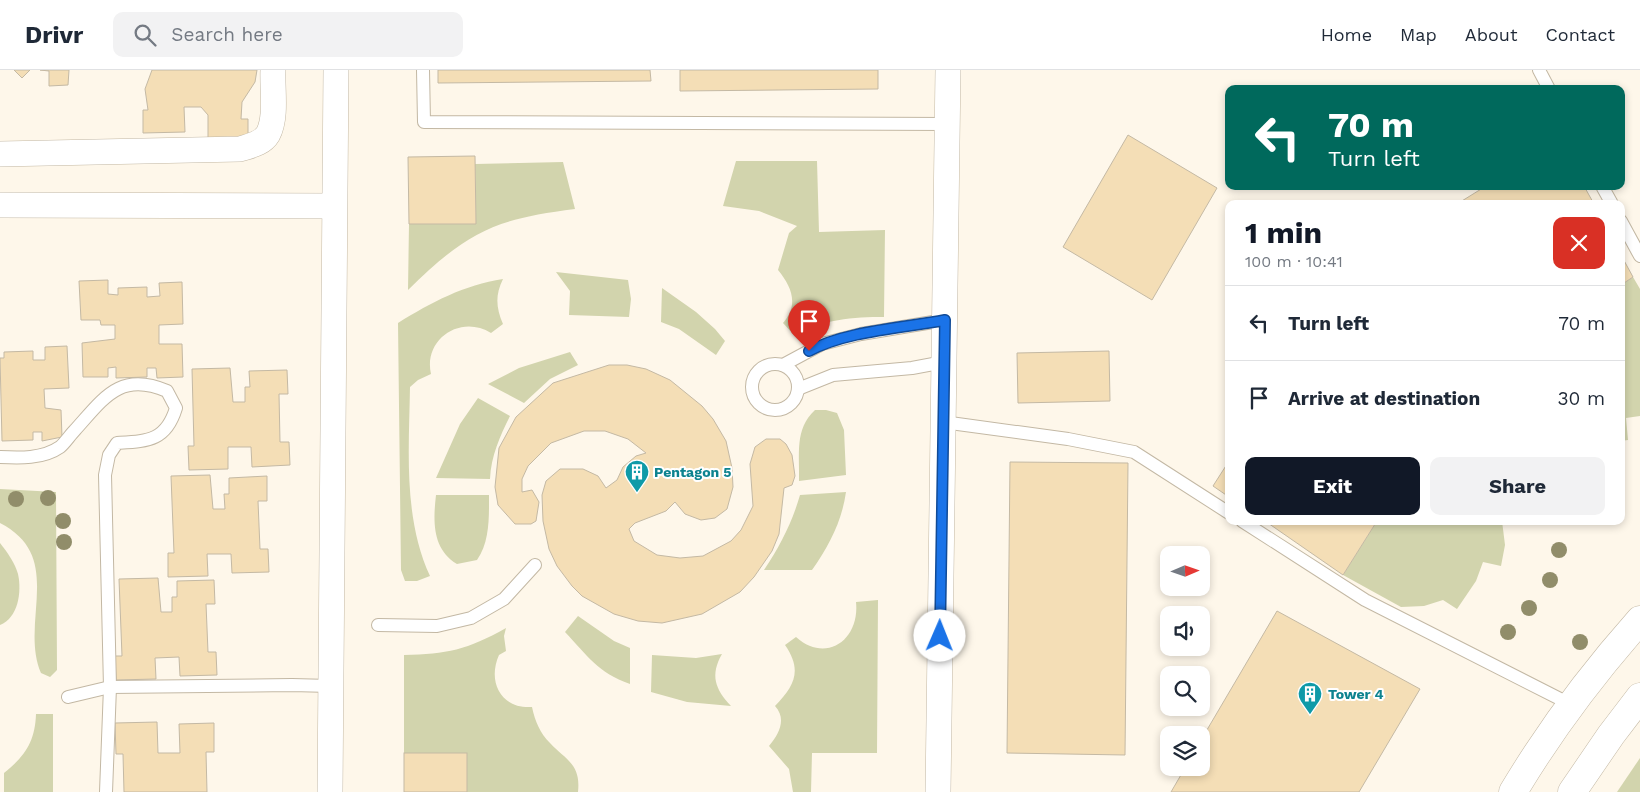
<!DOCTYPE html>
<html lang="en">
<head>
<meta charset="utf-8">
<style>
  :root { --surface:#fff; --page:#f2f2f3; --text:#1f2937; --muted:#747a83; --line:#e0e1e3; --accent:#111827 }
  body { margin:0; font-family:"Work Sans",sans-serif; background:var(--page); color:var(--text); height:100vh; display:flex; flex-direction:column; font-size:19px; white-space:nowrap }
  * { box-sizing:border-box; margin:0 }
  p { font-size:16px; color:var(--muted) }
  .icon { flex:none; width:28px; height:28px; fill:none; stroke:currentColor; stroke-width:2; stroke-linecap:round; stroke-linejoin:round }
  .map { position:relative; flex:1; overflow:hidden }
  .drawer { position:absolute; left:1225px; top:130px; width:400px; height:325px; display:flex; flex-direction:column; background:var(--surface); border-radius:10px; box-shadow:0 2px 8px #0003 }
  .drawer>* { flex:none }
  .banner { position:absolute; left:1225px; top:15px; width:400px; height:105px; border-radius:10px; box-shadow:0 2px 8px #0003; background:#00695c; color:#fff; overflow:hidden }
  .needle { width:32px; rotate:88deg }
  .controls { position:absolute; left:1160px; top:476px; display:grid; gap:10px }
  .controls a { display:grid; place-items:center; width:50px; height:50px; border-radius:10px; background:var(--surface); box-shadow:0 2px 8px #0003; font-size:25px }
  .pin { position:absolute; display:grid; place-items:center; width:42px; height:42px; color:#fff; margin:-51px -21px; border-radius:50% 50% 50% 0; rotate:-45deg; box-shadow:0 0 5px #0007 }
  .pin .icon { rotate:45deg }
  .me { position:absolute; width:55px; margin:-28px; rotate:1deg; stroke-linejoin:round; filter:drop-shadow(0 0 4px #0008) }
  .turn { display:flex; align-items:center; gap:18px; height:105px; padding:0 20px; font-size:22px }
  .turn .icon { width:65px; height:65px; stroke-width:2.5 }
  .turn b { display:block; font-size:35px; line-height:42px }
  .round { display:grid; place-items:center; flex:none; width:52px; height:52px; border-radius:10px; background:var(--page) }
  .head { display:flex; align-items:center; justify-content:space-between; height:85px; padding:0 20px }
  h1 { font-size:30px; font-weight:700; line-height:38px; color:var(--accent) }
  .button { display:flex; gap:10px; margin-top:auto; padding:10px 20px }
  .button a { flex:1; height:58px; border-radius:10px; background:var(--accent); color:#fff; font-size:20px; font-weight:700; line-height:58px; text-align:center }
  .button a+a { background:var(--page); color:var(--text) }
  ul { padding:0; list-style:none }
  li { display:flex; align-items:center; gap:15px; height:75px; padding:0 20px; border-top:1px solid var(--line) }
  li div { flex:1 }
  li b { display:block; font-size:19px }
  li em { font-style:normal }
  header { display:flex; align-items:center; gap:30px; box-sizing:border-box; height:70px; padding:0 25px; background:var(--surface); border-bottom:1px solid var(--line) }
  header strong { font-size:24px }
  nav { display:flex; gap:28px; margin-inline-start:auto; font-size:18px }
  .search { width:350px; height:45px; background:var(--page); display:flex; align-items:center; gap:12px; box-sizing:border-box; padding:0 18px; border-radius:10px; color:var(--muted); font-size:19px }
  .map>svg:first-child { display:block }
</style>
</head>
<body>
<header>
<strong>Drivr</strong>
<div class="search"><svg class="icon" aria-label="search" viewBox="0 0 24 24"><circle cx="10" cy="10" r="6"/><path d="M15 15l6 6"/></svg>Search here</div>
<nav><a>Home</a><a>Map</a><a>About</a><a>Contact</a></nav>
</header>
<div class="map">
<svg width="1640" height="722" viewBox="0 0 1640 722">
  <rect width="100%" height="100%" fill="#fef7ea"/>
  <g fill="#d2d4ad">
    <path d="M 736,91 L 817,91 L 819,162 L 885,160 L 884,247 C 854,247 821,249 795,266 L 783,253 C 799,235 792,217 778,200 L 789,163 L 797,156 L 759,141 L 723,136 Z"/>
    <path d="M 563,92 L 575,139 C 494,149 467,162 408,220 L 409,154 L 476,153 L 475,94 Z"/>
    <polygon points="556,202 628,210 631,229 629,247 569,245 570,221"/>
    <polygon points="1633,207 1640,219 1640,346 1626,348 1628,370 1621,371 1621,215"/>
    <path d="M 503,209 C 495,225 496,238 503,254 L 491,263 C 461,244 423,269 431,304 L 418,310 L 410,317 C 409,379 403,448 430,506 L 417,511 L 405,511 L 401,500 L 398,253 C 432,232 464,215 503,209 Z"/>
    <polygon points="662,218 696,242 715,259 725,271 716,285 679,259 661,252"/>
    <polygon points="570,282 578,295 550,309 524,333 488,314 519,298"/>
    <path d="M 478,328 L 510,346 C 500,366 491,386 490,409 L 436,408 L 460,354 Z"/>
    <path d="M 815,340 L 826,340 L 837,343 L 844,360 L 846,405 L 799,411 C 800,385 794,359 815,340 Z"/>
    <path d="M 0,419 L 56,422 L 57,600 L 50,607 L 41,603 C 19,552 66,487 0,453 Z"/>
    <path d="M 846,422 C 842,451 829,476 812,500 L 764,500 C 780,476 792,453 800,425 Z"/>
    <path d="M 436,425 L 489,425 C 489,446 490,472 477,490 L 457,494 C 432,479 433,451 436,425 Z"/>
    <polygon points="1377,451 1502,451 1505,475 1501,496 1483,492 1476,511 1457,539 1443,530 1424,536 1401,537 1343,505"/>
    <path d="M 0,473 C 7,482 15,493 18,504 C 22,522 18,548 0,555 Z"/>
    <path d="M 878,530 L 877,683 L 812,683 L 811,722 L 793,722 L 789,699 L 769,676 C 779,664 787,649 775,636 C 794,616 803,601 785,575 L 796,567 C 826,594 860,570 856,532 Z"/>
    <path d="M 578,546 L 614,571 L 630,578 L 630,614 C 598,603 587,585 565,562 Z"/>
    <path d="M 506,558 L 504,566 L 506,581 L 499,585 C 487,612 501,639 532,637 C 535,651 540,663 550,673 C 566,690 581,694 578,722 L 467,722 L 467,684 L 404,683 L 404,585 C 447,584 467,580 506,558 Z"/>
    <path d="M 722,584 C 710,605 715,619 731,636 L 687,632 L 651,622 L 652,585 L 696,588 Z"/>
    <path d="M 36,644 L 53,644 L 53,722 L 4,722 L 4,703 C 25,686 35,672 36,644 Z"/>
    <polygon points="1640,688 1640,722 1617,722"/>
  </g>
  <g fill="#f4deb6" stroke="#c4b9a4">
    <polygon points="14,0 30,0 22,8"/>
    <polygon points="40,0 69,0 68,15 49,16 49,1"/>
    <polygon points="152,0 257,0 255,12 242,32 241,49 248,49 248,70 208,72 208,45 201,37 184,37 185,62 143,63 143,40 148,40 145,19"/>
    <polygon points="438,0 650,0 651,11 438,13"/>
    <polygon points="680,0 878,0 878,19 680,21"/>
    <polygon points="1128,65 1217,118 1152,230 1063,177"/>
    <polygon points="475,86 476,154 409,154 408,87"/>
    <polygon points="1486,116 1584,116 1594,134 1457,134"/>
    <polygon points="1621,185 1633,207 1621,215"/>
    <polygon points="108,210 108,224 118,225 118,218 147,217 147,227 160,226 159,213 182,212 183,254 159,255 159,274 182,274 183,307 157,308 156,298 147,298 147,307 116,308 116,297 108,298 108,307 83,307 82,273 115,269 115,255 101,255 100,250 81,250 79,211"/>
    <polygon points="67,276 69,318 44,319 45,338 61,340 62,367 42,371 42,362 33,362 33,370 2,371 0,288 4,288 4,282 33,281 33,290 45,290 45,277"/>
    <polygon points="1109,281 1110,331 1018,333 1017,283"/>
    <polygon points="609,295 627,295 646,299 670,310 702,336 713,349 726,371 732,398 733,417 727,439 715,448 701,450 685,444 675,432 666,441 635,453 629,459 634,471 657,485 680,488 703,486 731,471 741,460 753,436 750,394 755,377 766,369 780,369 786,374 792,385 795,406 792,415 784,418 779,464 772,481 754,507 740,522 702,544 662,553 638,551 614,544 582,526 572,516 557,496 549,479 543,451 542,425 546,411 560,399 583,399 598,406 606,418 617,410 623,397 636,386 646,383 628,369 605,361 584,361 551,373 528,396 522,409 522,422 532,420 539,432 536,451 531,454 515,454 498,435 495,417 499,378 516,347 553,313"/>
    <polygon points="230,298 233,332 245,332 245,317 250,317 249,301 287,300 288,324 279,324 280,372 289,372 290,395 252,397 251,377 228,377 228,399 189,400 188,376 194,376 192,299"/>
    <polygon points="1229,391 1229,427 1213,416"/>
    <polygon points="1010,392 1128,393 1125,685 1007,683"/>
    <polygon points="210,405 213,439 225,439 224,424 229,424 229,408 267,406 267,431 258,431 260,479 268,479 269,502 232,503 231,484 207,484 208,506 168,507 168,483 174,483 171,406"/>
    <polygon points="1265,451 1377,451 1343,505"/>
    <polygon points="158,508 161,542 172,542 172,527 177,527 177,511 214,510 215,534 206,534 208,582 216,582 217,605 180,606 179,587 155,588 156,609 116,610 115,586 122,586 119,509"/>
    <polygon points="1277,541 1420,619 1359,722 1171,722 1185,698 1201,698 1201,670"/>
    <polygon points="157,652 158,683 180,683 179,654 214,653 214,682 206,682 207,722 124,722 123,684 116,684 115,653"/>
    <rect x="404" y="683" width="63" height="39"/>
  </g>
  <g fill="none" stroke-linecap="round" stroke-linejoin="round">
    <defs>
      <g id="lane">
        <polyline points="423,0 424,52 947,54"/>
        <polyline points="1539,0 1549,19"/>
        <polyline points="1602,116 1612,134"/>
        <polyline points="1621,151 1640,186"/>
        <circle cx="775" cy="317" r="23"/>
        <polyline points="783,295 822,274 861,264 945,250"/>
        <polyline points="798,319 833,305 912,298 944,292"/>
        <polyline points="943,352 1068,369 1134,382 1229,443"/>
        <path d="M 0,387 C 19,388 43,389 60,377 C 65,373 70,365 75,360 C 104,328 120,301 167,321 L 176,338 C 166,371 148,371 117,373 L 109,385 L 105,405 L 110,617 L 106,722"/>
        <polyline points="1242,451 1365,530 1570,634"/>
        <polyline points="378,555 437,556 471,548 504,529 535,495"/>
        <polyline points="68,627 110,617 292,615 330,616"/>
      </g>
      <g id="street">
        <path d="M 0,84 L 240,79 C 249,76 262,74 268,64 C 277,47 272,19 273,0"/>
        <polyline points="0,135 334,136"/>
        <polyline points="330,722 336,0"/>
        <polyline points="938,722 948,0"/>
      </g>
      <g id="secondary">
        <path d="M 1513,722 C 1550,660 1592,604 1640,550"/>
        <polyline points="1572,722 1611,665 1640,627"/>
      </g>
    </defs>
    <use href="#lane" stroke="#c3b8a4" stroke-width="14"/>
    <use href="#street" stroke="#c3b8a4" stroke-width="26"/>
    <use href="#secondary" stroke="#c3b8a4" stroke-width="29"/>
    <use href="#lane" stroke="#fff" stroke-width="12"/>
    <use href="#street" stroke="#fff" stroke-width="25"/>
    <use href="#secondary" stroke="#fff" stroke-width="28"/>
  </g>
  <g fill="#918d6a">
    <circle cx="48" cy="428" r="8"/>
    <circle cx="16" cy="429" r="8"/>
    <circle cx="63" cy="451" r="8"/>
    <circle cx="64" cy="472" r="8"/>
    <circle cx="1559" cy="480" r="8"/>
    <circle cx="1550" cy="510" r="8"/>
    <circle cx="1529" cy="538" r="8"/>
    <circle cx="1508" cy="562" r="8"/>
    <circle cx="1580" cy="572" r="8"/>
  </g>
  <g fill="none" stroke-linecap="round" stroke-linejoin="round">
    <defs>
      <path id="route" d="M 809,281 C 846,261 903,258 945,250 L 940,566"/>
    </defs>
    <use href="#route" stroke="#114b97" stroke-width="12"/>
    <use href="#route" stroke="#1a73e8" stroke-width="9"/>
  </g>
  <defs>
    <symbol id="building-pin" viewBox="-11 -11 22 30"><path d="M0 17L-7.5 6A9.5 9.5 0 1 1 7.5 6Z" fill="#0f9aa8" stroke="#fff"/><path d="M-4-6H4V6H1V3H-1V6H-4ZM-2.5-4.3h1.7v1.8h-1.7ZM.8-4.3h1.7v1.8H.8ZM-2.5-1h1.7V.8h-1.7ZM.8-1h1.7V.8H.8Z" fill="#fff"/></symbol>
  </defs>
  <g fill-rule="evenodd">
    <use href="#building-pin" x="623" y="388" width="28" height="38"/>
    <use href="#building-pin" x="1296" y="610" width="28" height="38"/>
  </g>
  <g text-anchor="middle" stroke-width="4" stroke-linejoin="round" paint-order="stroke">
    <g font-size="14" font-weight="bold" fill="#0d838f" stroke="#fff" text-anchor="start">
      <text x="654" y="407">Pentagon 5</text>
      <text x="1328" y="629">Tower 4</text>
    </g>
  </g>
</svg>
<div class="controls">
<a><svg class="needle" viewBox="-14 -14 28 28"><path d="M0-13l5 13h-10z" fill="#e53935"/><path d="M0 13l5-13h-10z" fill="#747a83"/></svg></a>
<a><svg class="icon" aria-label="sound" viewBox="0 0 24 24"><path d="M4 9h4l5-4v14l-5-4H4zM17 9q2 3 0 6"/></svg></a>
<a><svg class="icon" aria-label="search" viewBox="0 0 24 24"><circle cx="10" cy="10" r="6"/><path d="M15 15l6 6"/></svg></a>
<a><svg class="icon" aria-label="layers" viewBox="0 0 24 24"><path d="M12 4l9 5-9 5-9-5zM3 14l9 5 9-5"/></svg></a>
</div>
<div class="pin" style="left:809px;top:281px;background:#d93025"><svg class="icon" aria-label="arrive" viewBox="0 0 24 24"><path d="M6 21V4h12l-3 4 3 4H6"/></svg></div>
<svg class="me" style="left:940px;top:566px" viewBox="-20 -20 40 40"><circle r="19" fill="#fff"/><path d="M0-13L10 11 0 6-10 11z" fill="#1a73e8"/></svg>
<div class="banner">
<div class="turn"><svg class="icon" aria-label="left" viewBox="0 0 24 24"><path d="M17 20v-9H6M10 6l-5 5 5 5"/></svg><div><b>70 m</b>Turn left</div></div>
</div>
<section class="drawer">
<div class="head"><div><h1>1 min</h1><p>100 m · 10:41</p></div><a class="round" style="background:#d93025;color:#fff"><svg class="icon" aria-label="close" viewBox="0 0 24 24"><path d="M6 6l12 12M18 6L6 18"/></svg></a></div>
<ul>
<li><svg class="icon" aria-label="left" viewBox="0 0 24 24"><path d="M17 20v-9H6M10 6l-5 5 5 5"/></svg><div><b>Turn left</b></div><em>70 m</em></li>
<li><svg class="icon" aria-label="arrive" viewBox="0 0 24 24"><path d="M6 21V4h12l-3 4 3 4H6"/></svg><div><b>Arrive at destination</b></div><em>30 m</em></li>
</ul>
<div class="button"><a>Exit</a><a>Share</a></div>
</section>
</div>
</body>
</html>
